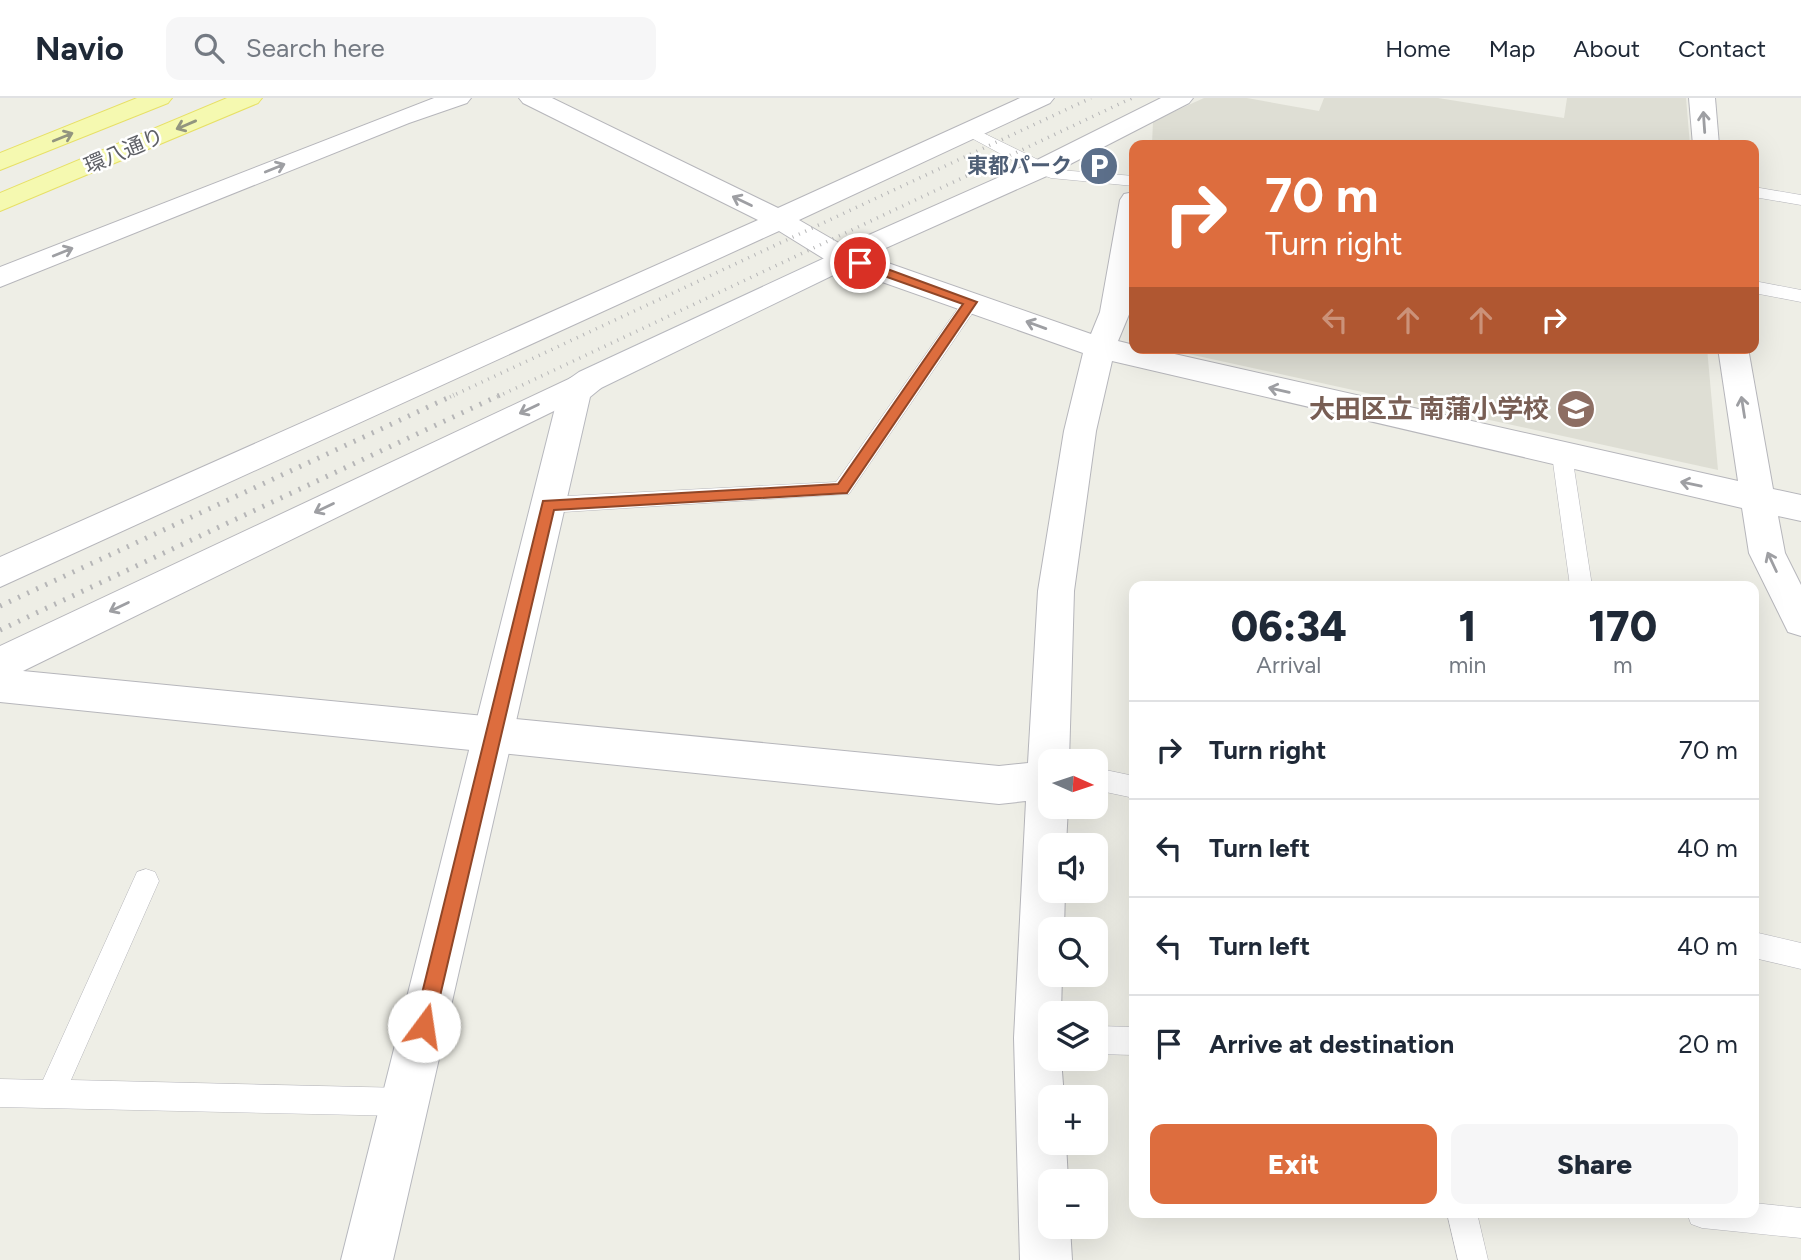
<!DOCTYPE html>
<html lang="en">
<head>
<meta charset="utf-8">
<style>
  :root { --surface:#fff; --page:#f6f6f7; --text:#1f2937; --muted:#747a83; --line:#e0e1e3; --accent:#dd6d3e }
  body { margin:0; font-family:Figtree,"Noto Sans JP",sans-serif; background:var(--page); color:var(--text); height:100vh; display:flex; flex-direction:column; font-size:26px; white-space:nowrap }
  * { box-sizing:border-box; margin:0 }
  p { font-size:23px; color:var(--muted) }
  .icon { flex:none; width:38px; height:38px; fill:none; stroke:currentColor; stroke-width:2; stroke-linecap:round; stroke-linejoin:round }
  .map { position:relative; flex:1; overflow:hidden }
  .side { position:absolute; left:1129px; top:483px; width:630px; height:637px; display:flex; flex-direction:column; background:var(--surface); border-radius:14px; box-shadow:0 7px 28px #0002 }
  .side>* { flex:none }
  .banner { position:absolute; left:1129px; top:42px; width:630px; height:214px; border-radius:14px; box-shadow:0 7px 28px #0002; background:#dd6d3e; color:#fff; overflow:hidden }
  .needle { width:46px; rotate:93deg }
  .buttons { position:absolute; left:1038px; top:651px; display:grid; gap:14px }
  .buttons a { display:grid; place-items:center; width:70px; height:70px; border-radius:14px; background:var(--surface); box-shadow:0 7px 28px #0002; font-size:35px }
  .pin { position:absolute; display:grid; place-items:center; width:60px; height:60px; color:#fff; margin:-30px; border:4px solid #fff; border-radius:50%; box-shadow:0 2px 7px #0007 }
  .me { position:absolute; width:77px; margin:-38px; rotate:14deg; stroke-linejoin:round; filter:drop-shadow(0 0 5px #0008) }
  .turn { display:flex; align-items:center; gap:24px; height:147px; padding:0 21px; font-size:32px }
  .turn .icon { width:91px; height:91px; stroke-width:2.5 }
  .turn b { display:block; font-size:49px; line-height:60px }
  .lanes { display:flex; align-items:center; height:66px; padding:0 21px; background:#0003; justify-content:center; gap:35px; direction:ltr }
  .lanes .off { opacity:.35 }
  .eta { display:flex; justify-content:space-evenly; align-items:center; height:119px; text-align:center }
  .eta b { font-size:42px; font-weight:800; line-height:49px }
  .action { display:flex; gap:14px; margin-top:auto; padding:14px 21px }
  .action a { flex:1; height:80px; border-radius:14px; background:var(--accent); color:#fff; font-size:28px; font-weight:800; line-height:80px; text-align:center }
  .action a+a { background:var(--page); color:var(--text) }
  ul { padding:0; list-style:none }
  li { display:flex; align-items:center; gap:21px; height:98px; padding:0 21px; border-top:2px solid var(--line) }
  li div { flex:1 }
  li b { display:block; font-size:26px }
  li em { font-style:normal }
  header { display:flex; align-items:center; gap:42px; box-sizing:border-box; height:98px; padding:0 35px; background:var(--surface); border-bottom:2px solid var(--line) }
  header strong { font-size:33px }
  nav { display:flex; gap:38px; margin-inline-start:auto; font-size:24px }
  .search { width:490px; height:63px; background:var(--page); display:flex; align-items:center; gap:18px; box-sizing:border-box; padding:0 24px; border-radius:14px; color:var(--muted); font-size:26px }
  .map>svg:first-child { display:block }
</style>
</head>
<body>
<header>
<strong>Navio</strong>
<div class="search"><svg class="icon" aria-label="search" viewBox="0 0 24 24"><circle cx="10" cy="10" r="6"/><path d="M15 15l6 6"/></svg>Search here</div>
<nav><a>Home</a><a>Map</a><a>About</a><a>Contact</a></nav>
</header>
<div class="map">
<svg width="1801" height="1162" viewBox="0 0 1801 1162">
  <rect width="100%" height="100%" fill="#eeeee6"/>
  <g fill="#deded4">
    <polygon points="1204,0 1247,0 1319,13 1324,0 1438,0 1564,20 1567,0 1686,0 1690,47 1152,47 1153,23"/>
    <polygon points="1161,250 1707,250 1718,372"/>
  </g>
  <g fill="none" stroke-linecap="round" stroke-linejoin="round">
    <defs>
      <g id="lane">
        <polygon points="969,28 1059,72 1134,78 1134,88 1051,80 1034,74 964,36 961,33 964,30"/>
        <polygon points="1754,89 1801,97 1801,107 1754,99"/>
        <polygon points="1754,183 1801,192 1801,204 1754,195"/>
        <polygon points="971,198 980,204 849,396 548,415 541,413 538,407 541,401 548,399 836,384 965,200"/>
        <polygon points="1562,350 1569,352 1572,357 1592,488 1570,488 1552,357 1555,352"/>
        <polygon points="1096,670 1134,678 1134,700 1096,692"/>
        <polygon points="146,771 155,774 159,783 71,982 405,990 415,994 419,1004 415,1014 405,1018 0,1009 0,981 43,982 137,774"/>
        <polygon points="1754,834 1801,845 1801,871 1754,860"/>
        <polygon points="1096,928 1134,929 1134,957 1096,956"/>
        <polygon points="1754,1105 1801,1110 1801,1140 1702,1130 1691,1126 1687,1115 1754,1115"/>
        <polygon points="1447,1115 1477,1115 1488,1162 1458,1162"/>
      </g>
      <g id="street">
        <polygon points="434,0 471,0 467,5 409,25 0,189 0,169"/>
        <polygon points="519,0 552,0 778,110 1020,0 1054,0 1050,5 799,122 844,148 1031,65 1161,0 1193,0 1189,5 1049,77 868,158 1091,236 1100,214 1120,102 1124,96 1134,94 1134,189 1130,214 1118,243 1134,247 1134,250 1148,250 1738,383 1718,250 1748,250 1773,391 1801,397 1801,423 1778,418 1785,455 1801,487 1801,538 1788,534 1749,455 1742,410 1112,263 1096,333 1074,493 1069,663 1050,663 1050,709 1068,709 1066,747 1050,747 1050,793 1065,793 1064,831 1050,831 1050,877 1062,877 1061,915 1050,915 1050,961 1061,961 1064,999 1050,999 1050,1045 1066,1045 1068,1083 1050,1083 1050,1129 1070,1129 1072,1162 1020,1162 1014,940 1026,703 999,706 0,604 0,548 590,271 601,274 606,282 601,290 23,573 999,668 1028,665 1038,493 1064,333 1083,255 834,167 779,133 0,489 0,459 758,122 523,5"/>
        <polygon points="1689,0 1715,0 1719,47 1693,47"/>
      </g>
      <polygon id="secondary" points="844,151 854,153 858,160 854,167 601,290 590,299 393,1162 341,1162 558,298 569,281 579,274"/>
      <g id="primary">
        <polygon points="137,0 172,0 168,5 0,72 0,55"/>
        <polygon points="227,0 262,0 258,5 0,113 0,95"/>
      </g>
    </defs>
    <use href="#lane" stroke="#b6b6bb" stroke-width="1"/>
    <use href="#street" stroke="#b6b6bb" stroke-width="2"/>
    <use href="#secondary" stroke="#b7b8be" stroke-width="2"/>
    <use href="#primary" stroke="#e7e066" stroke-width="2"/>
    <use href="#lane" fill="#fff" fill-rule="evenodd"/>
    <use href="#street" fill="#fff" fill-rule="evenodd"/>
    <use href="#secondary" fill="#fff" fill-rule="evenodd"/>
    <use href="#primary" fill="#f5f9b0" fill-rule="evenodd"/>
    <g stroke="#b6b6b7" stroke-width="3.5" stroke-dasharray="1 6" stroke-linecap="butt">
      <polyline points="450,299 1091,0"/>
      <polyline points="497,299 1132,0"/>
    </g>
    <g stroke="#b6b6b7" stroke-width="5" stroke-dasharray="2 8" stroke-linecap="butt">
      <polyline points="0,508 454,297"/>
      <polyline points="0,532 500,297"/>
    </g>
  </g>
  <defs><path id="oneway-shaft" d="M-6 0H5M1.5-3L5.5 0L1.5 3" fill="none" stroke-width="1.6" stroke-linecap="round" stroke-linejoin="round" transform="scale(1.75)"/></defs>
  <g stroke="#9e9fa3">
    <use href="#oneway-shaft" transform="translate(1704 24) rotate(-94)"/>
    <use href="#oneway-shaft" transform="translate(275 70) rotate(-22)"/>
    <use href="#oneway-shaft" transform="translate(742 103) rotate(-154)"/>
    <use href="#oneway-shaft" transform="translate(63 154) rotate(-22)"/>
    <use href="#oneway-shaft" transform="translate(1036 227) rotate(-160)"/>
    <use href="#oneway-shaft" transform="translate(1279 292) rotate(-167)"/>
    <use href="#oneway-shaft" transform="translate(1743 309) rotate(-99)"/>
    <use href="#oneway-shaft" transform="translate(529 311) rotate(154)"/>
    <use href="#oneway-shaft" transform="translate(1691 386) rotate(-168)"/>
    <use href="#oneway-shaft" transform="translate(324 410) rotate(154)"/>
    <use href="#oneway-shaft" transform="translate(1772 464) rotate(-115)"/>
    <use href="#oneway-shaft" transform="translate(119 509) rotate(154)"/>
  </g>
  <g stroke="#92957f">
    <use href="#oneway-shaft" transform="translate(186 27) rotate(157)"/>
    <use href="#oneway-shaft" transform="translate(63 39) rotate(-22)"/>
  </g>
  <polygon fill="#dd6d3e" stroke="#904728" stroke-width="2" points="860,161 977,204 847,395 554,412 433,928 430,935 424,938 417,935 414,928 543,403 838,386 963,206 856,168 855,165"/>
  <defs>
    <symbol id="parking-disc" viewBox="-11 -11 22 22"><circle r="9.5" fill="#5c6f8a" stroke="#fff"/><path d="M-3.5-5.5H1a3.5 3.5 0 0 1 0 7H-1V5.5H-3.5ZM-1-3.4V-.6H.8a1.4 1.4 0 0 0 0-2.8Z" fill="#fff"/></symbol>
    <symbol id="school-disc" viewBox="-11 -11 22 22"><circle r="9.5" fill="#8d6e63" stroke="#fff"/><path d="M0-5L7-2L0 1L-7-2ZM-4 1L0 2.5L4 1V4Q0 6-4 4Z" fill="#fff"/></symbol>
  </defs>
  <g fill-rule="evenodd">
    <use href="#parking-disc" x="1077" y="46" width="44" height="44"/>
    <use href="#school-disc" x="1554" y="289" width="44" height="44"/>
  </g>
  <g text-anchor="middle" stroke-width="5" stroke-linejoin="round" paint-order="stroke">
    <g font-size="21" fill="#5d5f65" stroke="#fff">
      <text transform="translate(124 53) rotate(-23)" y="7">環八通り</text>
    </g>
    <g font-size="21" font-weight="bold" fill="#4e5e75" stroke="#fff" text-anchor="end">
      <text x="1072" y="75">東都パーク</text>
    </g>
    <g font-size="26" font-weight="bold" fill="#785e54" stroke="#fff" text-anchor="end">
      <text x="1549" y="320">大田区立 南蒲小学校</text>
    </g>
  </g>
</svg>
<div class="buttons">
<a><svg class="needle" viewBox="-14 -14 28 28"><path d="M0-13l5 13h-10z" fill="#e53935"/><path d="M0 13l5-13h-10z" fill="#747a83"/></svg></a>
<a><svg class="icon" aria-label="sound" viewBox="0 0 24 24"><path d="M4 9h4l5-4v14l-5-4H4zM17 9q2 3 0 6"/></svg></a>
<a><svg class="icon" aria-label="search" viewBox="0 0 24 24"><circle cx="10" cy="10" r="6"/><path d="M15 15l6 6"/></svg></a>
<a><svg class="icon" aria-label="layers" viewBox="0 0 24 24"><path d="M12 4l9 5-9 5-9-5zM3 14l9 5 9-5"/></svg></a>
<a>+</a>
<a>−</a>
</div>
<div class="pin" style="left:860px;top:165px;background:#d93025"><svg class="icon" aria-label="arrive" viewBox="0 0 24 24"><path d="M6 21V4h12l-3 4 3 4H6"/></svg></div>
<svg class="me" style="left:424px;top:928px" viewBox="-20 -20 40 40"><circle r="19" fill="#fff"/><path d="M0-13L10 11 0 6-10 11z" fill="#dd6d3e"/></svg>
<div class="banner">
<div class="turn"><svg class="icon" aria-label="right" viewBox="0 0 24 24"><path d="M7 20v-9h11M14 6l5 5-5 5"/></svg><div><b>70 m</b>Turn right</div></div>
<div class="lanes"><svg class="icon off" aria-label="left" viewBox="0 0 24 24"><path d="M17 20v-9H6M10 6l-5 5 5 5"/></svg><svg class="icon off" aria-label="ahead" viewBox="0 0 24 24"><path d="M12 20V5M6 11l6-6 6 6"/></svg><svg class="icon off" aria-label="ahead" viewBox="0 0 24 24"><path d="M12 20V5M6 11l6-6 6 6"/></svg><svg class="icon" aria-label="right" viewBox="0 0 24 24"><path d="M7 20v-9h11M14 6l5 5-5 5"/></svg></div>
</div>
<section class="side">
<div class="eta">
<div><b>06:34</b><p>Arrival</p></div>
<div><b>1</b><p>min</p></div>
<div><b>170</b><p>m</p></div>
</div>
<ul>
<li><svg class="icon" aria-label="right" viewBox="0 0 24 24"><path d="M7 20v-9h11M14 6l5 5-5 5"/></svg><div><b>Turn right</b></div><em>70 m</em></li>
<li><svg class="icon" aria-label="left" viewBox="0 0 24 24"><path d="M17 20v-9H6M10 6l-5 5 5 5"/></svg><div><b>Turn left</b></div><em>40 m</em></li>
<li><svg class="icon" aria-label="left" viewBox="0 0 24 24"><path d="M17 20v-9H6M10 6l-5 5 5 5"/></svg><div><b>Turn left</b></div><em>40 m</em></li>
<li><svg class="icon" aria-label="arrive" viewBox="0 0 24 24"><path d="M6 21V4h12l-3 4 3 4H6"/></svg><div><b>Arrive at destination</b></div><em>20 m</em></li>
</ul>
<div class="action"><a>Exit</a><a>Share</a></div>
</section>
</div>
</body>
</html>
